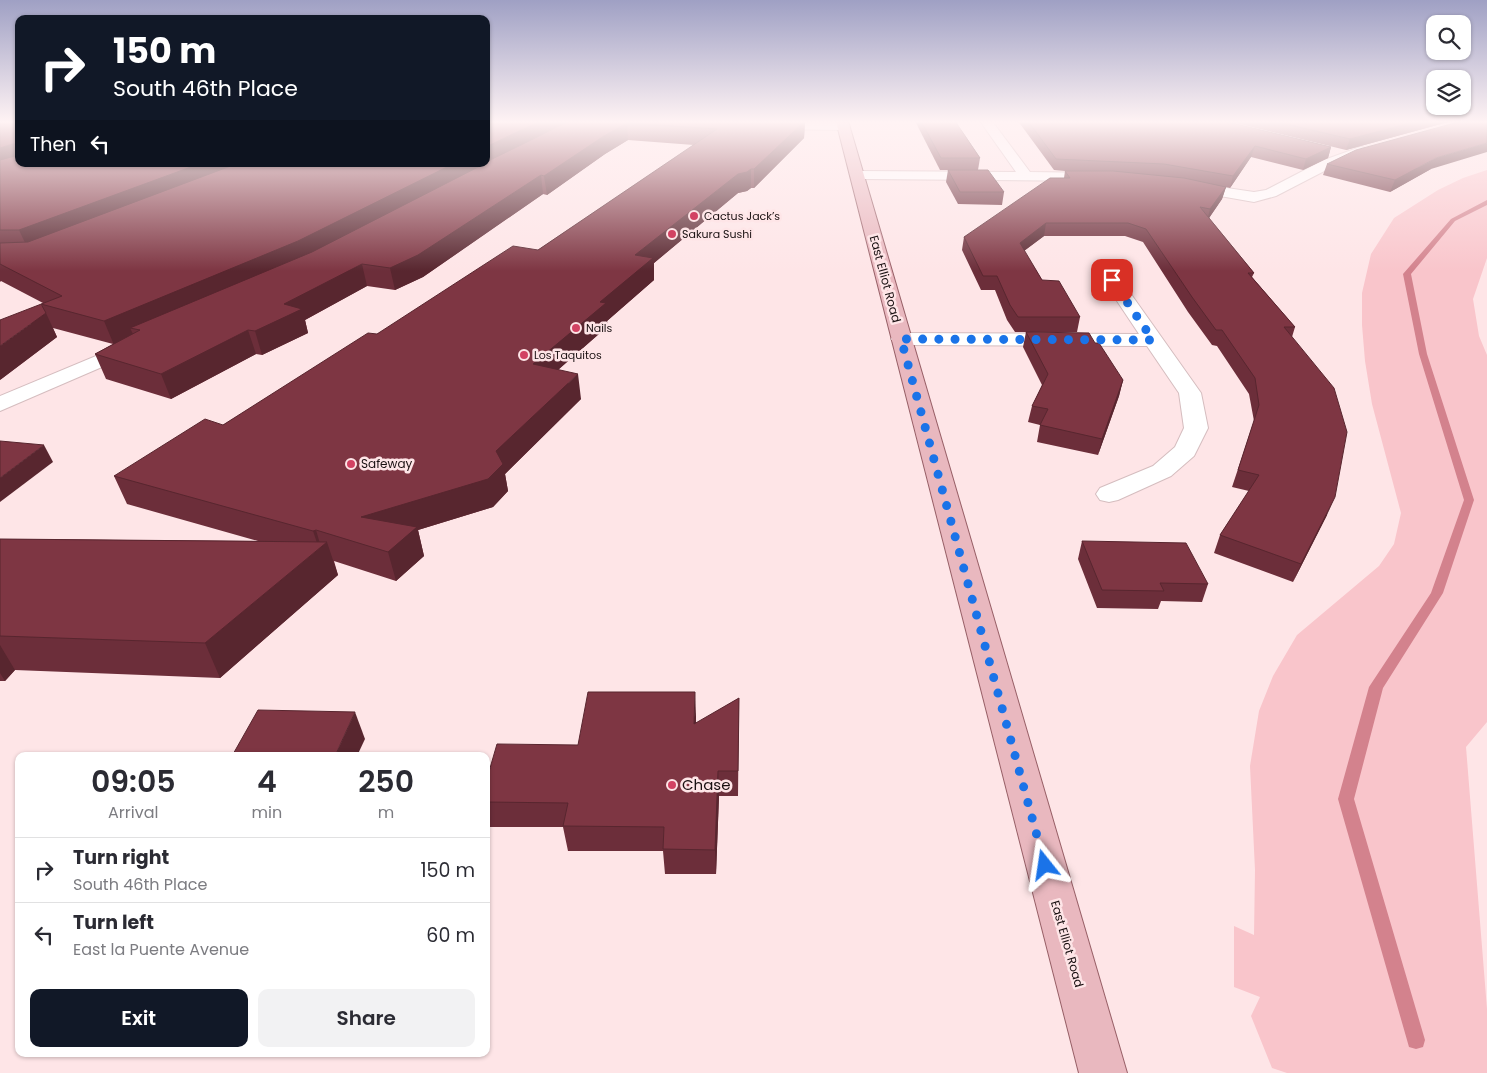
<!DOCTYPE html>
<html lang="en">
<head>
<meta charset="utf-8">
<style>
  :root { --surface:#fff; --page:#f2f2f3; --text:#2b2b33; --muted:#7c7c81; --line:#e1e1e2; --accent:#111827 }
  body { margin:0; font-family:Poppins,sans-serif; background:var(--page); color:var(--text); height:100vh; display:flex; flex-direction:column; font-size:19px; white-space:nowrap }
  * { box-sizing:border-box; margin:0 }
  p { font-size:16px; color:var(--muted) }
  .icon { flex:none; width:28px; height:28px; fill:none; stroke:currentColor; stroke-width:2; stroke-linecap:round; stroke-linejoin:round }
  .map { position:relative; flex:1; overflow:hidden }
  .sheet { position:absolute; left:15px; top:752px; width:475px; height:305px; display:flex; flex-direction:column; background:var(--surface); border-radius:10px; box-shadow:0 1px 4px #0004 }
  .sheet>* { flex:none }
  .hud { position:absolute; left:15px; top:15px; width:475px; height:152px; border-radius:10px; box-shadow:0 1px 4px #0004; background:#111827; color:#fff; overflow:hidden }
  .controls { position:absolute; left:1426px; top:15px; display:grid; gap:10px }
  .controls a { display:grid; place-items:center; width:45px; height:45px; border-radius:10px; background:var(--surface); box-shadow:0 1px 4px #0004; font-size:25px }
  .pin { position:absolute; display:grid; place-items:center; width:42px; height:42px; color:#fff; margin:-21px; border-radius:10px; box-shadow:0 2px 8px #0006 }
  .me { position:absolute; width:55px; margin:-28px; rotate:345deg; stroke-linejoin:round; filter:drop-shadow(0 0 4px #0008) }
  .turn { display:flex; align-items:center; gap:18px; height:105px; padding:0 15px; font-size:22px }
  .turn .icon { width:65px; height:65px; stroke-width:2.5 }
  .turn b { display:block; font-size:35px; line-height:42px }
  .then { display:flex; align-items:center; height:48px; padding:0 15px; background:#0003; gap:10px; font-size:19px }
  .eta { display:flex; justify-content:space-evenly; align-items:center; height:85px; text-align:center }
  .eta b { font-size:30px; font-weight:600; line-height:35px }
  .primary-button { display:flex; gap:10px; margin-top:auto; padding:10px 15px }
  .primary-button a { flex:1; height:58px; border-radius:10px; background:var(--accent); color:#fff; font-size:20px; font-weight:600; line-height:58px; text-align:center }
  .primary-button a+a { background:var(--page); color:var(--text) }
  ul { padding:0; list-style:none }
  li { display:flex; align-items:center; gap:15px; height:65px; padding:0 15px; border-top:1px solid var(--line) }
  li div { flex:1 }
  li b { display:block; font-size:19px }
  li em { font-style:normal }
  .map>svg:first-child { display:block }
</style>
</head>
<body>
<div class="map">
<svg width="1487" height="1073" viewBox="0 0 1487 1073">
  <rect width="100%" height="100%" fill="#fee5e7"/>
  <polygon fill="#f9c5cb" points="1487,170 1487,258 1473,299 1479,336 1487,355 1487,722 1466,747 1487,1009 1487,1073 1287,1073 1272,1068 1251,1016 1260,997 1234,987 1234,926 1254,935 1255,870 1250,766 1259,711 1273,676 1297,635 1379,566 1394,544 1401,513 1372,404 1365,361 1362,325 1362,293 1371,254 1394,218 1438,190 1463,178"/>
  <g fill="none" stroke-linecap="round" stroke-linejoin="round">
    <polygon fill="#d3828d" fill-rule="evenodd" points="1487,200 1487,205 1455,221 1411,274 1427,354 1474,500 1443,593 1383,688 1354,799 1425,1040 1423,1047 1416,1049 1409,1047 1407,1040 1338,799 1369,687 1431,593 1464,500 1419,354 1403,274 1451,219"/>
    <defs>
      <g id="minor">
        <polygon points="980,121 992,121 1030,172 1102,173 1107,174 1109,177 1107,180 1102,181 858,179 853,178 851,175 853,172 858,171 1016,172"/>
        <polygon points="768,122 844,122 850,126 844,130 764,129 762,126"/>
        <polygon points="1360,147 1365,148 1367,151 1365,154 1334,166 1276,196 1254,202 1186,190 1181,189 1179,186 1181,183 1186,182 1254,192 1266,190 1324,160"/>
        <polygon points="1120,260 1126,261 1129,265 1121,280 1201,393 1208,428 1194,456 1171,476 1118,500 1109,502 1100,500 1096,494 1100,488 1153,466 1175,447 1184,428 1179,393 1147,346 901,345 894,343 891,339 894,335 901,333 1139,334 1103,280 1114,261"/>
        <polygon points="132,341 139,343 142,347 139,351 0,411 0,396"/>
      </g>
      <polygon id="major" points="836,121 848,121 1127,1073 1079,1073"/>
    </defs>
    <use href="#minor" stroke="#d5bdbf" stroke-width="2"/>
    <use href="#major" stroke="#975f66" stroke-width="2"/>
    <use href="#minor" fill="#fff" fill-rule="evenodd"/>
    <use href="#major" fill="#e9b8bf" fill-rule="evenodd"/>
  </g>
  <g fill="#6c2e3a">
    <polygon points="0,121 19,121 19,164 486,164 486,121 805,121 804,138 754,188 751,188 747,191 738,193 654,263 654,280 607,321 608,326 558,370 581,399 505,474 508,491 493,507 418,530 424,556 396,581 334,561 338,575 220,678 15,670 5,681 0,681 0,539 258,541 127,504 114,476 223,425 377,334 538,250 694,145 628,140 605,154 547,195 543,194 423,277 395,290 367,286 305,320 308,333 262,355 256,354 171,399 106,379 95,354 113,344 53,328 57,337 0,380 43,303 1,281 0,282"/>
    <polygon points="915,121 955,121 980,158 978,170 940,170"/>
    <polygon points="1018,121 1224,121 1331,147 1328,158 1303,170 1251,157 1230,188 1226,187 1222,199 1209,218 1254,273 1252,277 1295,327 1292,337 1327,515 1293,582 1214,553 1220,535 1249,491 1232,487 1254,421 1249,394 1217,346 1212,345 1188,312 1143,242 1125,236 1044,236 1024,251 1042,280 1080,317 1077,332 1015,332 1007,320 995,290 981,290 962,250 964,237 1064,178 1065,171 1054,170"/>
    <polygon points="1227,121 1449,121 1448,122 1346,150"/>
    <polygon points="1327,164 1431,169 1390,192 1323,175"/>
    <polygon points="948,170 1004,192 1002,205 958,204 946,182"/>
    <polygon points="1026,332 1095,343 1123,380 1119,396 1098,455 1037,442 1040,425 1028,422 1032,406 1042,385 1023,347"/>
    <polygon points="1082,541 1208,584 1202,602 1161,601 1158,609 1097,608 1078,559"/>
    <polygon points="739,698 738,796 719,796 716,874 665,874 663,851 568,851 563,827 486,827 486,782 578,745 696,716 696,724"/>
  </g>
  <g fill="#58262f">
    <polygon points="541,121 580,121 304,262 130,328 134,336 114,345 104,321 453,164 486,164 486,147 513,134"/>
    <polygon points="805,121 804,138 754,188 754,169"/>
    <polygon points="1418,121 1449,121 1448,122 1346,150 1350,139"/>
    <polygon points="627,123 628,140 605,154 547,195 544,176 604,136"/>
    <polygon points="1487,143 1487,152 1431,169 1390,192 1395,180 1436,158"/>
    <polygon points="13,144 19,157 0,168 0,148"/>
    <polygon points="1255,146 1251,157 1230,188 1233,176"/>
    <polygon points="1331,147 1328,158 1303,170 1306,159"/>
    <polygon points="199,164 253,164 29,251 19,230"/>
    <polygon points="751,169 751,188 747,191 738,193 654,263 654,280 607,321 608,326 536,389 533,364 600,302 635,255 738,174"/>
    <polygon points="541,175 543,194 423,277 395,290 390,268"/>
    <polygon points="1226,187 1222,199 1207,221 1210,209"/>
    <polygon points="1046,223 1044,236 1017,256 1020,243"/>
    <polygon points="362,264 367,286 305,320 308,333 262,355 255,331 284,304"/>
    <polygon points="46,313 57,337 0,380 0,346"/>
    <polygon points="248,330 256,354 171,399 161,374"/>
    <polygon points="578,374 581,399 505,474 508,491 493,507 418,530 424,556 396,581 388,552 361,517 496,451"/>
    <polygon points="1123,380 1119,396 1098,455 1102,439"/>
    <polygon points="44,445 53,462 0,502 0,478"/>
    <polygon points="1335,497 1327,515 1293,582 1301,564"/>
    <polygon points="316,530 321,547 327,542 338,575 220,678 205,643 319,549 313,531"/>
    <polygon points="0,645 15,670 5,681 0,673"/>
    <polygon points="695,692 696,716 695,749 694,724"/>
    <polygon points="355,712 365,739 357,756 335,756"/>
    <polygon points="718,771 719,796 716,874 715,850"/>
  </g>
  <g fill="#7e3643" stroke="#58262f">
    <polygon points="0,121 19,121 19,144 13,144 0,148"/>
    <polygon points="486,121 541,121 513,134 486,147"/>
    <polygon points="569,121 805,121 754,169 751,169 747,172 738,174 635,255 653,258 600,302 606,303 533,364 578,374 496,451 503,464 488,479 361,517 417,527 388,552 316,530 313,531 114,476 205,419 223,425 368,333 377,334 513,246 538,250 717,129 627,123 604,136 544,176 541,175 418,255 390,268 362,264 284,304 302,309 255,331 248,330 161,374 95,354 140,330 130,328 312,252 484,164 486,164 486,162 525,143"/>
    <polygon points="921,121 955,121 980,158 941,158"/>
    <polygon points="1028,121 1224,121 1331,147 1306,159 1255,146 1233,176 1164,164 1056,159"/>
    <polygon points="1273,121 1418,121 1350,139"/>
    <polygon points="1462,121 1487,121 1487,143 1436,158 1395,180 1327,164 1356,150"/>
    <polygon points="19,155 19,164 199,164 19,230 0,230 0,160"/>
    <polygon points="236,164 453,164 298,241 104,321 41,304 46,313 0,346 0,320 62,296 0,264 0,243 28,242"/>
    <polygon points="948,170 988,170 1004,192 960,192"/>
    <polygon points="1065,171 1113,171 1184,178 1226,187 1210,209 1200,207 1254,273 1248,273 1295,327 1284,327 1334,388 1347,432 1335,497 1301,564 1220,535 1259,475 1238,470 1259,405 1255,378 1222,330 1216,330 1192,297 1146,229 1128,223 1046,223 1020,243 1042,280 1059,281 1080,317 1018,317 1010,305 997,276 983,276 964,237 1050,178 1070,178"/>
    <polygon points="1026,332 1089,333 1095,343 1099,343 1123,380 1102,439 1040,425 1048,409 1032,406 1048,374"/>
    <polygon points="0,441 44,445 0,478"/>
    <polygon points="0,539 327,542 205,643 0,636"/>
    <polygon points="1082,541 1186,543 1208,584 1160,583 1164,591 1102,590"/>
    <polygon points="588,692 695,692 694,724 739,698 738,771 718,771 715,850 663,849 664,827 563,826 568,803 486,802 486,782 497,744 578,745"/>
    <polygon points="258,710 355,712 335,756 232,756"/>
  </g>
  <linearGradient id="sky" x2="0" y2="1"><stop stop-color="#9fa0c4"/><stop offset="0.45" stop-color="#fff3f4"/><stop offset="1" stop-color="#fff3f4" stop-opacity="0"/></linearGradient>
  <rect width="1487" height="271" fill="url(#sky)"/>
  <g fill="none" stroke-linecap="round" stroke-linejoin="round">
    <polyline stroke="#1a73e8" stroke-width="9" stroke-dasharray="0 16.2" points="1045,865 901,339 1153,340 1112,280"/>
  </g>
  <g fill="#d24263" stroke="#fee5e7" stroke-width="2">
    <circle cx="694" cy="216" r="5"/>
    <circle cx="672" cy="234" r="5"/>
    <circle cx="576" cy="328" r="5"/>
    <circle cx="524" cy="355" r="5"/>
    <circle cx="351" cy="464" r="5"/>
    <circle cx="672" cy="785" r="5"/>
  </g>
  <g text-anchor="middle" stroke-width="5" stroke-linejoin="round" paint-order="stroke">
    <g font-size="11" fill="#191011" stroke="#fee5e7" text-anchor="start">
      <text x="704" y="220">Cactus Jack’s</text>
      <text x="682" y="238">Sakura Sushi</text>
      <text x="586" y="332">Nails</text>
      <text x="534" y="359">Los Taquitos</text>
    </g>
    <g font-size="12" fill="#191011" stroke="#fee5e7">
      <text transform="translate(885 279) rotate(75)" y="4">East Elliot Road</text>
      <text transform="translate(1067 944) rotate(74)" y="4">East Elliot Road</text>
    </g>
    <g font-size="12" fill="#191011" stroke="#fee5e7" text-anchor="start">
      <text x="361" y="468">Safeway</text>
    </g>
    <g font-size="15" fill="#191011" stroke="#fee5e7" text-anchor="start">
      <text x="682" y="790">Chase</text>
    </g>
  </g>
</svg>
<div class="controls">
<a><svg class="icon" aria-label="search" viewBox="0 0 24 24"><circle cx="10" cy="10" r="6"/><path d="M15 15l6 6"/></svg></a>
<a><svg class="icon" aria-label="layers" viewBox="0 0 24 24"><path d="M12 4l9 5-9 5-9-5zM3 14l9 5 9-5"/></svg></a>
</div>
<div class="pin" style="left:1112px;top:280px;background:#d93025"><svg class="icon" aria-label="arrive" viewBox="0 0 24 24"><path d="M6 21V4h12l-3 4 3 4H6"/></svg></div>
<svg class="me" style="left:1045px;top:865px" viewBox="-20 -20 40 40"><path d="M0-17L14 15 0 8-14 15z" fill="#1a73e8" stroke="#fff" stroke-width="4"/></svg>
<div class="hud">
<div class="turn"><svg class="icon" aria-label="right" viewBox="0 0 24 24"><path d="M7 20v-9h11M14 6l5 5-5 5"/></svg><div><b>150 m</b>South 46th Place</div></div>
<div class="then">Then<svg class="icon" aria-label="left" viewBox="0 0 24 24"><path d="M17 20v-9H6M10 6l-5 5 5 5"/></svg></div>
</div>
<section class="sheet">
<div class="eta">
<div><b>09:05</b><p>Arrival</p></div>
<div><b>4</b><p>min</p></div>
<div><b>250</b><p>m</p></div>
</div>
<ul>
<li><svg class="icon" aria-label="right" viewBox="0 0 24 24"><path d="M7 20v-9h11M14 6l5 5-5 5"/></svg><div><b>Turn right</b><p>South 46th Place</p></div><em>150 m</em></li>
<li><svg class="icon" aria-label="left" viewBox="0 0 24 24"><path d="M17 20v-9H6M10 6l-5 5 5 5"/></svg><div><b>Turn left</b><p>East la Puente Avenue</p></div><em>60 m</em></li>
</ul>
<div class="primary-button"><a>Exit</a><a>Share</a></div>
</section>
</div>
</body>
</html>
